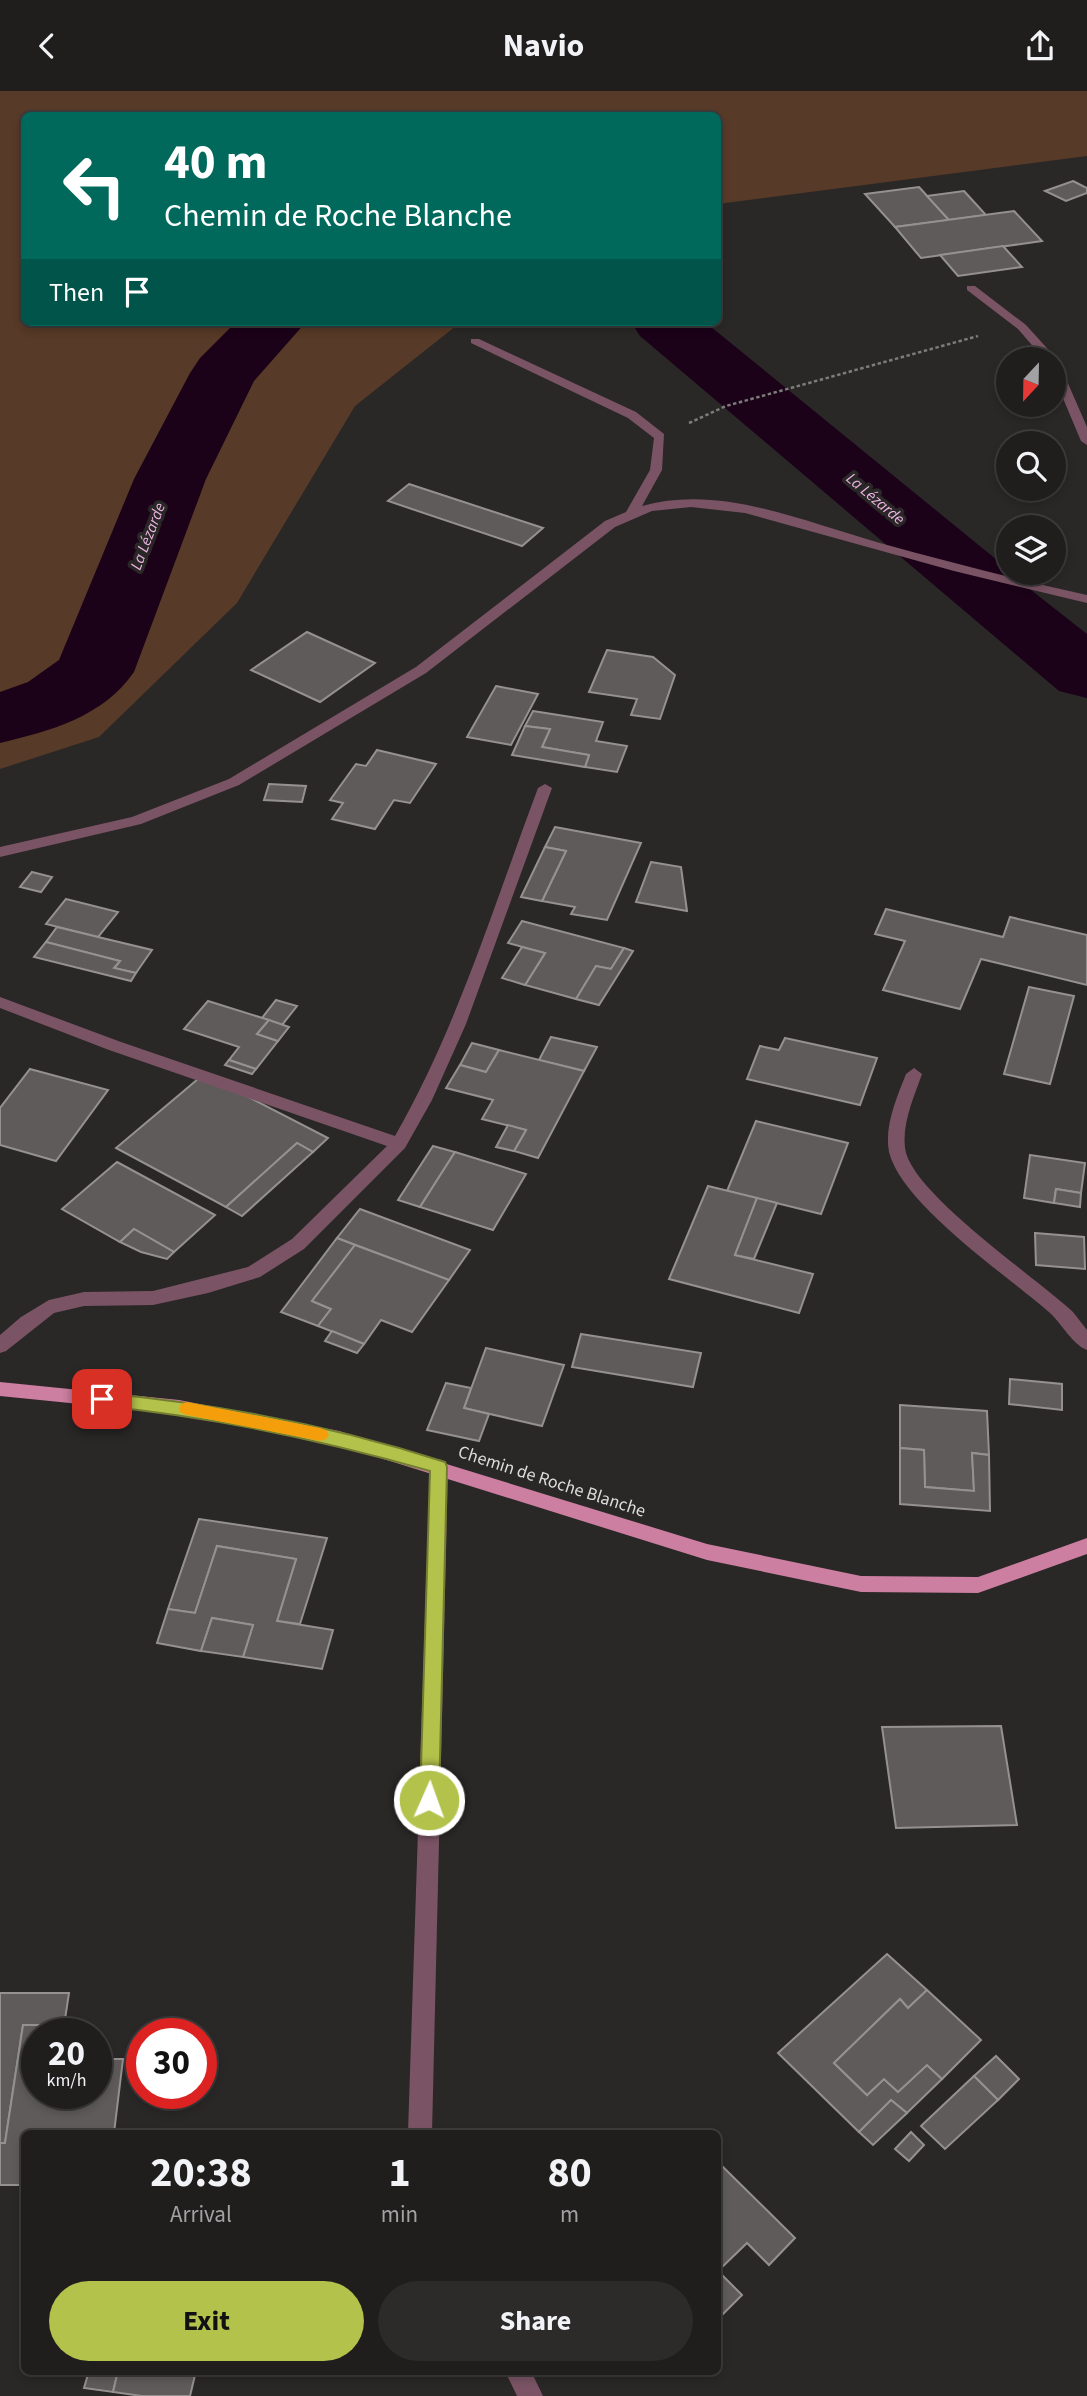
<!DOCTYPE html>
<html lang="en">
<head>
<meta charset="utf-8">
<style>
  :root { --surface:#201d1d; --page:#2d2a2a; --text:#f1f3f6; --muted:#a2a2a4; --line:#3d3b3b; --accent:#b3c24b }
  body { margin:0; font-family:"Source Sans 3",sans-serif; background:var(--page); color:var(--text); height:100vh; display:flex; flex-direction:column; font-size:26px; white-space:nowrap }
  * { box-sizing:border-box; margin:0 }
  p { font-size:23px; color:var(--muted) }
  .icon { flex:none; width:38px; height:38px; fill:none; stroke:currentColor; stroke-width:2; stroke-linecap:round; stroke-linejoin:round }
  .map { position:relative; flex:1; overflow:hidden }
  .drawer { position:absolute; left:21px; top:2039px; width:700px; height:245px; display:flex; flex-direction:column; background:var(--surface); border-radius:10px; box-shadow:0 4px 10px #0003,0 0 0 2px var(--line) }
  .drawer>* { flex:none }
  .hud { position:absolute; left:21px; top:21px; width:700px; height:214px; border-radius:10px; box-shadow:0 4px 10px #0003,0 0 0 2px var(--line); background:#00695c; color:#fff; overflow:hidden }
  .needle { width:46px; rotate:202deg }
  .controls { position:absolute; left:996px; top:256px; display:grid; gap:14px }
  .controls a { display:grid; place-items:center; width:70px; height:70px; border-radius:50%; background:var(--surface); box-shadow:0 4px 10px #0003,0 0 0 2px var(--line); font-size:35px }
  .speed { position:absolute; left:21px; top:1927px; display:flex; gap:14px; font-size:35px; font-weight:700; text-align:center }
  .speed>* { display:grid; place-content:center; width:91px; height:91px; border-radius:50%; background:var(--surface); box-shadow:0 4px 10px #0003,0 0 0 2px var(--line); line-height:1 }
  .speed small { font-size:18px; font-weight:400 }
  .speed .limit { border:10px solid #d22; background:#fff; color:#111 }
  .pin { position:absolute; display:grid; place-items:center; width:60px; height:60px; color:#fff; margin:-30px; border-radius:14px; box-shadow:0 4px 10px #0006 }
  .me { position:absolute; width:77px; margin:-38px; rotate:2deg; stroke-linejoin:round; filter:drop-shadow(0 0 5px #0008) }
  .turn { display:flex; align-items:center; gap:24px; height:147px; padding:0 28px; font-size:32px }
  .turn .icon { width:91px; height:91px; stroke-width:2.5 }
  .turn b { display:block; font-size:49px; line-height:60px }
  .then { display:flex; align-items:center; height:66px; padding:0 28px; background:#0003; gap:14px; font-size:26px }
  .eta { display:flex; justify-content:space-evenly; align-items:center; height:119px; text-align:center }
  .eta b { font-size:42px; font-weight:700; line-height:49px }
  .cta { display:flex; gap:14px; margin-top:auto; padding:14px 28px }
  .cta a { flex:1; height:80px; border-radius:42px; background:var(--accent); color:#111; font-size:28px; font-weight:700; line-height:80px; text-align:center }
  .cta a+a { background:var(--page); color:var(--text) }
  header { display:flex; justify-content:space-between; align-items:center; height:91px; padding:0 28px; background:var(--surface); font-size:32px; font-weight:700 }
  .map>svg:first-child { display:block }
</style>
</head>
<body>
<header><svg class="icon" aria-label="back" viewBox="0 0 24 24"><path d="M15 5l-7 7 7 7"/></svg>Navio<svg class="icon" aria-label="share" viewBox="0 0 24 24"><path d="M12 15V3M7 8l5-5 5 5M5 13v7h14v-7"/></svg></header>
<div class="map">
<svg width="1087" height="2305" viewBox="0 0 1087 2305">
  <rect width="100%" height="100%" fill="#2a2727"/>
  <polygon fill="#573a27" points="0,0 1087,0 1087,65 718,113 718,24 24,24 24,231 461,231 355,315 237,512 99,646 0,678"/>
  <g fill="none" stroke-linecap="round" stroke-linejoin="round">
    <g fill="#1b0219" fill-rule="evenodd">
      <path d="M 236,231 L 306,231 L 254,290 L 206,388 L 134,581 C 103,626 50,640 0,652 L 0,601 L 28,591 L 59,569 L 134,388 L 190,282 L 200,267 Z"/>
      <polygon points="631,231 705,231 1008,478 1008,481 1087,543 1087,607 1059,600 640,245"/>
    </g>
  </g>
  <g fill="#5e5b5a" stroke="#959191" stroke-width="2">
    <polygon points="1073,90 1087,97 1087,102 1066,110 1045,100"/>
    <polygon points="919,96 949,129 895,136 865,103"/>
    <polygon points="964,100 986,124 949,129 927,105"/>
    <polygon points="1014,120 1042,150 921,167 895,136"/>
    <polygon points="1003,155 1022,176 958,185 940,164"/>
    <polygon points="409,393 543,437 522,455 388,410"/>
    <polygon points="307,541 375,572 320,611 251,579"/>
    <polygon points="607,559 653,566 675,584 660,628 631,624 637,608 589,601"/>
    <polygon points="496,595 538,603 511,654 467,646"/>
    <polygon points="533,620 603,631 596,650 627,655 617,681 585,676 589,664 542,656 550,638 525,635"/>
    <polygon points="525,635 550,638 542,656 589,664 585,676 512,664"/>
    <polygon points="377,659 436,673 410,712 394,709 375,738 332,728 343,712 330,709 356,673 366,675"/>
    <polygon points="269,693 306,695 302,711 264,709"/>
    <polygon points="555,736 641,752 607,829 571,823 575,816 542,810 566,760 545,756"/>
    <polygon points="545,756 566,760 542,810 521,806"/>
    <polygon points="651,771 681,776 687,820 636,811"/>
    <polygon points="32,781 52,786 41,801 20,796"/>
    <polygon points="66,808 118,821 98,846 46,833"/>
    <polygon points="886,818 1003,846 1010,826 1087,844 1087,894 981,868 960,918 883,899 905,850 875,843"/>
    <polygon points="522,830 624,857 611,878 596,875 576,908 525,894 545,862 508,852"/>
    <polygon points="57,836 98,846 152,859 136,882 114,877 120,870 46,851"/>
    <polygon points="46,851 120,870 114,877 136,882 131,890 34,866"/>
    <polygon points="522,856 545,862 525,894 502,887"/>
    <polygon points="624,857 633,860 599,914 576,908 596,875 611,878"/>
    <polygon points="1029,896 1074,905 1050,993 1004,983"/>
    <polygon points="276,909 297,915 282,934 262,927"/>
    <polygon points="208,910 269,929 257,943 278,950 256,978 229,969 239,956 184,938"/>
    <polygon points="269,929 289,936 278,950 257,943"/>
    <polygon points="551,946 597,956 584,980 539,969"/>
    <polygon points="785,947 877,967 860,1014 747,988 760,955 779,959"/>
    <polygon points="472,952 499,959 486,981 460,974"/>
    <polygon points="499,959 584,980 538,1067 514,1060 526,1039 482,1028 493,1009 446,997 460,974 486,981"/>
    <polygon points="229,969 256,978 252,983 225,974"/>
    <polygon points="30,978 108,999 56,1070 0,1054 0,1017"/>
    <polygon points="204,983 328,1047 313,1061 297,1052 226,1116 116,1057"/>
    <polygon points="756,1030 848,1052 821,1123 727,1100"/>
    <polygon points="508,1034 526,1039 514,1060 496,1056"/>
    <polygon points="297,1052 313,1061 242,1125 226,1116"/>
    <polygon points="433,1055 455,1061 420,1116 398,1109"/>
    <polygon points="455,1061 526,1083 493,1139 420,1116"/>
    <polygon points="1030,1064 1085,1072 1081,1102 1056,1098 1054,1112 1024,1107"/>
    <polygon points="117,1071 215,1124 174,1161 134,1138 120,1151 62,1118"/>
    <polygon points="708,1095 757,1107 735,1164 813,1183 799,1222 669,1188"/>
    <polygon points="1056,1098 1081,1102 1080,1116 1054,1112"/>
    <polygon points="757,1107 777,1112 754,1168 735,1164"/>
    <polygon points="360,1118 470,1159 449,1189 337,1147"/>
    <polygon points="134,1138 174,1161 167,1168 141,1161 120,1151"/>
    <polygon points="1035,1142 1084,1146 1085,1178 1036,1174"/>
    <polygon points="337,1147 355,1154 312,1210 331,1218 318,1235 281,1221"/>
    <polygon points="355,1154 449,1189 412,1241 381,1229 364,1253 318,1235 331,1218 312,1210"/>
    <polygon points="332,1240 364,1253 357,1262 325,1250"/>
    <polygon points="581,1243 701,1262 693,1296 572,1276"/>
    <polygon points="486,1257 564,1274 542,1335 464,1317"/>
    <polygon points="1010,1288 1062,1293 1062,1319 1009,1313"/>
    <polygon points="446,1292 471,1297 464,1317 489,1323 479,1350 427,1339"/>
    <polygon points="900,1314 987,1320 989,1364 972,1362 974,1400 925,1396 924,1359 900,1357"/>
    <polygon points="900,1357 924,1359 925,1396 974,1400 972,1362 989,1364 990,1420 900,1413"/>
    <polygon points="199,1428 327,1447 300,1533 277,1530 296,1468 217,1455 195,1522 168,1518"/>
    <polygon points="217,1455 296,1468 277,1530 333,1539 322,1578 243,1566 253,1534 212,1527 201,1560 157,1552 168,1518 195,1522"/>
    <polygon points="212,1527 253,1534 243,1566 201,1560"/>
    <polygon points="1001,1635 1017,1734 896,1737 882,1636"/>
    <polygon points="887,1863 927,1899 908,1917 900,1908 834,1972 867,2004 884,1988 898,2001 927,1974 942,1988 907,2022 891,2009 859,2041 778,1962"/>
    <polygon points="927,1899 981,1949 942,1988 927,1974 898,2001 884,1988 867,2004 834,1972 900,1908 908,1917"/>
    <polygon points="0,1902 69,1902 64,1935 23,1934 5,2052 0,2052"/>
    <polygon points="23,1934 90,1934 89,1942 37,1942 37,2002 96,2002 96,1968 123,1968 114,2042 24,2042 24,2094 0,2094 0,2052 5,2052"/>
    <polygon points="996,1965 1019,1988 998,2009 974,1985"/>
    <polygon points="974,1985 998,2009 945,2058 921,2035"/>
    <polygon points="891,2009 907,2022 873,2054 859,2041"/>
    <polygon points="911,2041 924,2054 909,2070 895,2058"/>
    <polygon points="722,2075 795,2147 769,2174 747,2152 718,2180 742,2204 719,2227 718,2225 718,2080"/>
    <polygon points="89,2280 118,2280 113,2301 84,2297"/>
    <polygon points="118,2280 196,2280 190,2305 142,2305 113,2301"/>
  </g>
  <g fill="none" stroke-linecap="round" stroke-linejoin="round">
    <polyline stroke="#7d7b7b" stroke-width="2.5" stroke-dasharray="3.5 2.5" stroke-linecap="butt" points="689,332 726,315 978,245"/>
    <g fill="#7a5464" fill-rule="evenodd">
      <polygon points="967,195 975,195 1026,234 1055,266 1055,271 1060,274 1087,336 1087,354 1081,350 1054,286 1054,268 1044,268 1018,238 967,199"/>
      <path d="M 471,248 L 479,248 L 636,321 L 664,343 L 662,379 L 642,415 C 721,393 804,431 880,452 C 949,471 1018,489 1087,504 L 1087,512 L 954,480 L 745,422 L 691,416 L 652,420 L 615,436 L 426,582 L 239,694 L 141,733 L 0,766 L 0,756 L 132,726 L 229,688 L 416,576 L 605,430 L 626,421 L 650,379 L 654,347 L 628,327 L 471,252 Z"/>
      <path d="M 545,693 L 552,697 L 466,933 L 432,1009 L 405,1057 L 304,1158 L 260,1186 L 208,1202 L 153,1214 L 84,1215 L 54,1222 L 6,1260 L 0,1262 L 0,1244 L 21,1226 L 49,1209 L 84,1201 L 153,1200 L 248,1176 L 292,1148 L 387,1055 L 109,959 L 0,917 L 0,906 L 121,951 L 395,1045 C 457,937 494,814 538,697 Z"/>
      <path d="M 914,977 L 922,983 C 914,1006 900,1036 906,1062 C 919,1107 1035,1186 1073,1221 L 1087,1239 L 1087,1259 C 1073,1254 1061,1232 1050,1222 C 1008,1185 902,1114 889,1061 C 884,1035 897,1006 906,983 Z"/>
      <polygon points="439,1368 446,1371 448,1376 432,2042 408,2042 430,1376 432,1371"/>
      <polygon points="505,2280 531,2280 543,2305 517,2305"/>
    </g>
    <polygon fill="#cc7fa0" fill-rule="evenodd" points="0,1291 179,1309 339,1340 707,1453 861,1485 978,1486 1087,1447 1087,1463 978,1502 861,1501 707,1469 339,1354 179,1323 0,1305"/>
  </g>
  <path fill="#b3c24b" stroke="#747e31" stroke-width="2" d="M 102,1302 C 218,1313 334,1335 445,1371 L 447,1376 L 439,1709 L 436,1715 L 429,1718 L 422,1715 L 420,1709 L 430,1380 C 322,1349 214,1326 102,1315 L 96,1313 L 94,1308 L 96,1304 Z"/>
  <polygon fill="#f59e0b" points="187,1311 320,1337 326,1339 329,1344 326,1348 320,1350 187,1324 181,1322 179,1318 181,1313"/>
  <g text-anchor="middle" stroke-width="7" stroke-linejoin="round" paint-order="stroke">
    <g font-size="16" font-style="italic" fill="#edb3e4" stroke="#2a2727">
      <text transform="translate(876 407) rotate(40)" y="6">La Lézarde</text>
      <text transform="translate(147 445) rotate(-69)" y="6">La Lézarde</text>
    </g>
    <g font-size="18" fill="#dddbdb" stroke="#2a2727">
      <text transform="translate(552 1390) rotate(18)" y="6">Chemin de Roche Blanche</text>
    </g>
  </g>
</svg>
<div class="controls">
<a><svg class="needle" viewBox="-14 -14 28 28"><path d="M0-13l5 13h-10z" fill="#e53935"/><path d="M0 13l5-13h-10z" fill="#a2a2a4"/></svg></a>
<a><svg class="icon" aria-label="search" viewBox="0 0 24 24"><circle cx="10" cy="10" r="6"/><path d="M15 15l6 6"/></svg></a>
<a><svg class="icon" aria-label="layers" viewBox="0 0 24 24"><path d="M12 4l9 5-9 5-9-5zM3 14l9 5 9-5"/></svg></a>
</div>
<div class="speed"><div>20<small>km/h</small></div><div class="limit">30</div></div>
<div class="pin" style="left:102px;top:1308px;background:#d93025"><svg class="icon" aria-label="arrive" viewBox="0 0 24 24"><path d="M6 21V4h12l-3 4 3 4H6"/></svg></div>
<svg class="me" style="left:429px;top:1709px" viewBox="-20 -20 40 40"><circle r="17" fill="#b3c24b" stroke="#fff" stroke-width="3"/><path d="M0-11L8 9 0 5-8 9z" fill="#fff"/></svg>
<div class="hud">
<div class="turn"><svg class="icon" aria-label="left" viewBox="0 0 24 24"><path d="M17 20v-9H6M10 6l-5 5 5 5"/></svg><div><b>40 m</b>Chemin de Roche Blanche</div></div>
<div class="then">Then<svg class="icon" aria-label="arrive" viewBox="0 0 24 24"><path d="M6 21V4h12l-3 4 3 4H6"/></svg></div>
</div>
<section class="drawer">
<div class="eta">
<div><b>20:38</b><p>Arrival</p></div>
<div><b>1</b><p>min</p></div>
<div><b>80</b><p>m</p></div>
</div>
<div class="cta"><a>Exit</a><a>Share</a></div>
</section>
</div>
</body>
</html>
